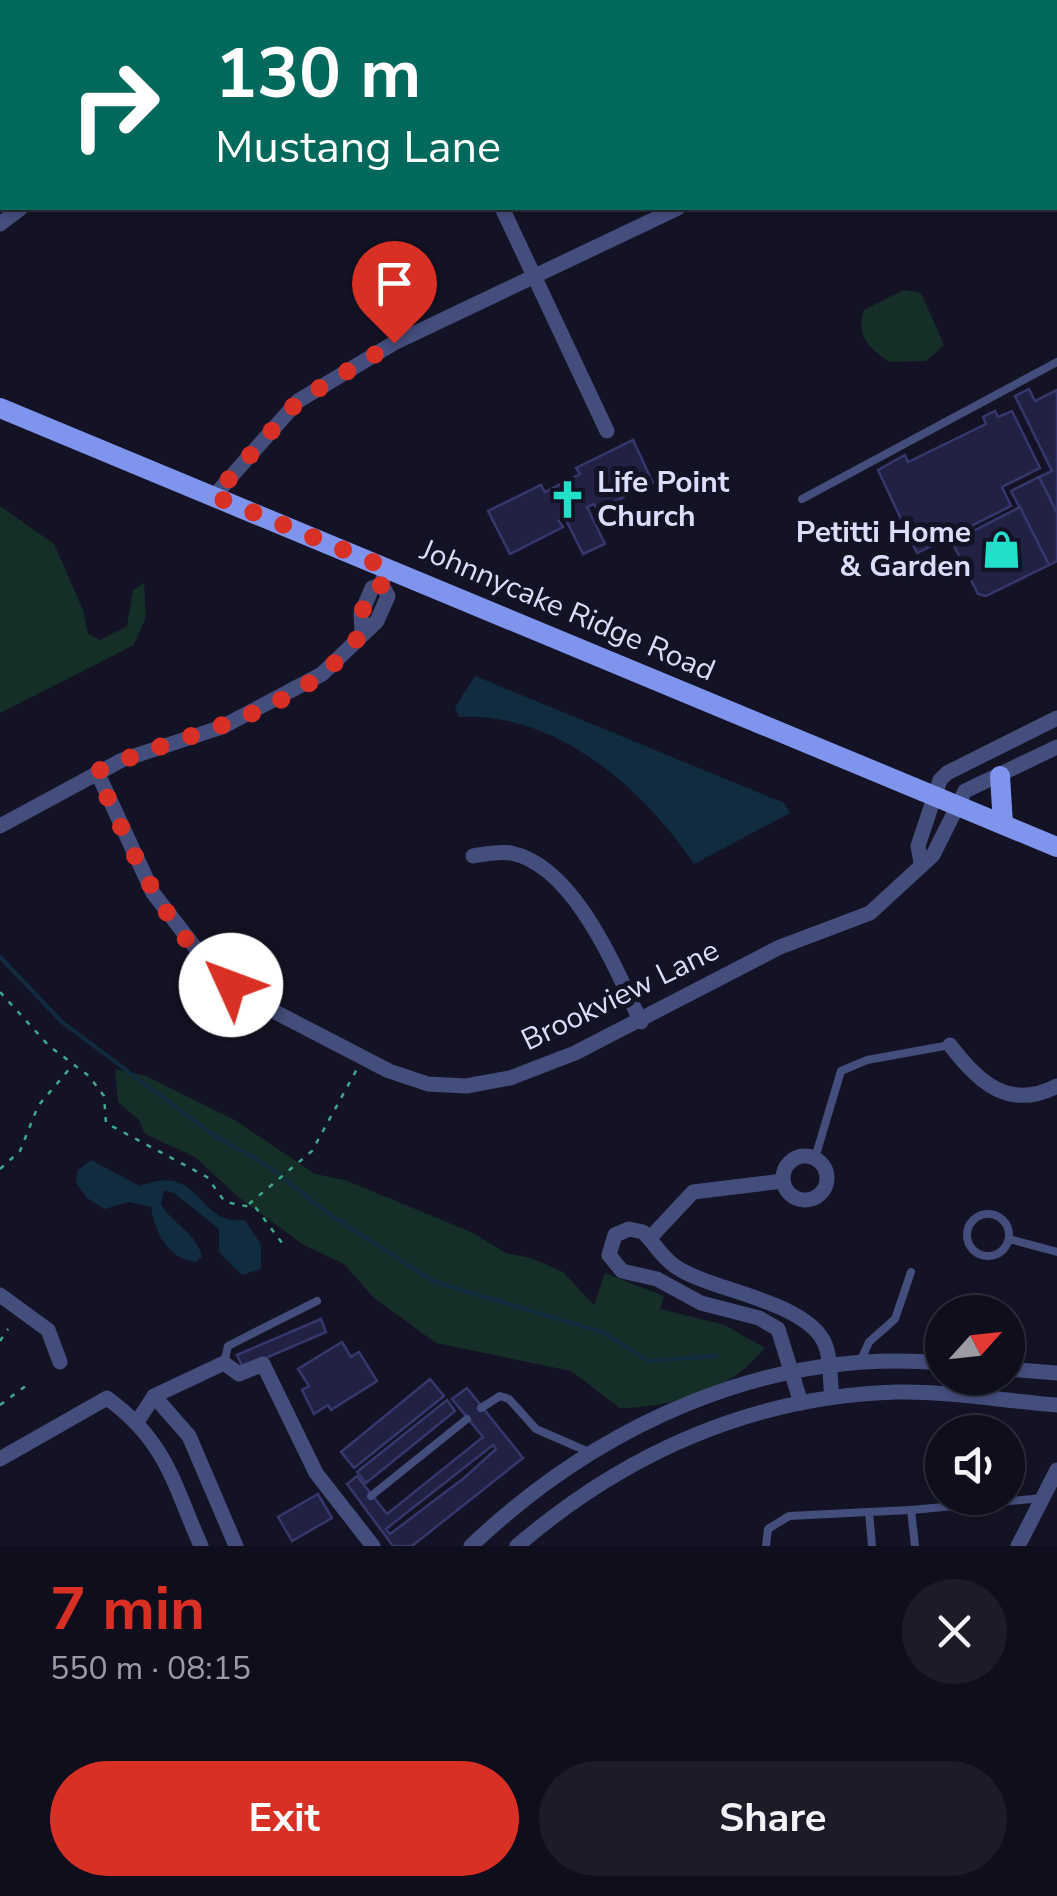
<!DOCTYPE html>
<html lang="en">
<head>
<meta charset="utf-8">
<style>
  :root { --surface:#0e0e1c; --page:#1c1c29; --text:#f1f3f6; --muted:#9b9ca3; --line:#2e2e3b; --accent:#d93025 }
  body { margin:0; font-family:"Nunito Sans",sans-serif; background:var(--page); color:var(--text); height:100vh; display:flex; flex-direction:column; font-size:38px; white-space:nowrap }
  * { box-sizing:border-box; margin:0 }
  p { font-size:32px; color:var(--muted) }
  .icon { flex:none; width:55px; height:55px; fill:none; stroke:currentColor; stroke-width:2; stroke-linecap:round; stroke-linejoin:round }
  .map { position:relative; height:1546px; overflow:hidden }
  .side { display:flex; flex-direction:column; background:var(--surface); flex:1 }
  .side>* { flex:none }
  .hud { position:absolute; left:0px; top:0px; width:1058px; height:210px; box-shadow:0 2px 8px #0004,0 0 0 2px var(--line); background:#00695c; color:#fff; overflow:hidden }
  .needle { width:65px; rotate:63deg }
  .tools { position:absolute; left:925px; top:1295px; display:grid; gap:20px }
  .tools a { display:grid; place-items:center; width:100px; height:100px; border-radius:50%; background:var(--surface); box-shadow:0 2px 8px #0004,0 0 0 2px var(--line); font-size:50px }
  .pin { position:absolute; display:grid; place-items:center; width:85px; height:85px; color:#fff; margin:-102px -42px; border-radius:50% 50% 50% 0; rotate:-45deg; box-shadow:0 0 10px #0007 }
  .pin .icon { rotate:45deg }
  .me { position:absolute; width:110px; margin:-55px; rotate:313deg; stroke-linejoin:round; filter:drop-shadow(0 0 8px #0008) }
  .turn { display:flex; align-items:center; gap:35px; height:210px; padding:0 50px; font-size:45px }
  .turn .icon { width:130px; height:130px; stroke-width:2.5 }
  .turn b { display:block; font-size:70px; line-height:85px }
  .round { display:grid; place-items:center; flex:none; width:105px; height:105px; border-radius:52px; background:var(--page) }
  .head { display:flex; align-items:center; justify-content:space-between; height:170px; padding:0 50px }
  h1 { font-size:60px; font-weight:700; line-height:75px; color:var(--accent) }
  .action { display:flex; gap:20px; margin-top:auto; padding:20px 50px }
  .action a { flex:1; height:115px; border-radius:60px; background:var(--accent); color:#fff; font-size:40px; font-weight:700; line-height:115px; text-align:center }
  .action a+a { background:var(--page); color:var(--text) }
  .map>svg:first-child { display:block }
</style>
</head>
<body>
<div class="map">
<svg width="1057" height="1546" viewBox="0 0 1057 1546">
  <rect width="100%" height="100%" fill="#131325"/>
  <g fill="#162e28">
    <path d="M 903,290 L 921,293 L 944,345 L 926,361 L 890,362 C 869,349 855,335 864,310 Z"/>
    <polygon points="0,506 54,544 83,610 88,634 100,640 127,626 133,590 144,583 146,617 134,645 0,713"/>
    <path d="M 115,1069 L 146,1076 L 233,1119 L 315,1174 L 345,1180 L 471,1232 L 506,1253 L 531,1258 L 563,1272 L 594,1305 L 605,1273 L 664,1296 L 660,1309 L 725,1325 L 765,1348 C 730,1391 675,1407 620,1408 L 571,1371 L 436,1343 L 374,1298 L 344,1264 L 302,1244 L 237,1196 L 195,1157 L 145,1134 L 139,1120 L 118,1102 Z"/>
  </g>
  <g fill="#122c3f">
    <path d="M 475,676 L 784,803 L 790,813 L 694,864 C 643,788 555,711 459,717 L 455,707 Z"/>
    <path d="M 91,1160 L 140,1186 C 202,1161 195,1226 245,1220 L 261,1245 L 261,1269 L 242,1275 L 219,1252 L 219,1229 L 174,1193 L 164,1190 L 161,1204 C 173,1225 197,1233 202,1257 L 195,1262 C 168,1258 155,1233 151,1207 L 128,1202 L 105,1209 L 87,1198 L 76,1183 L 78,1170 Z"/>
  </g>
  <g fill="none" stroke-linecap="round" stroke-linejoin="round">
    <polyline stroke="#122c3f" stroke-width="4" points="0,957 62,1022 209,1132 268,1166 330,1215 435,1282 602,1332 648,1361 716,1356"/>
  </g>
  <g fill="#212243" stroke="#36376c" stroke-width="2.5" fill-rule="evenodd">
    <polygon points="1029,389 1035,401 1057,390 1057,513 1039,477 1052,471 1015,396"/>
    <polygon points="995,411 998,417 1012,411 1040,468 1002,487 1011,506 917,553 878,470 905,455 908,462 986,424 983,417"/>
    <polygon points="633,440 653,483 597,510 594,504 587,507 605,544 583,554 565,518 559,521 563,527 510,554 488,511 541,485 545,492 580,474 576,468"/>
    <polygon points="1039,477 1057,513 1057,561 1049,565 1011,491"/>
    <polygon points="1020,507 1049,565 986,596 978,594 952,542"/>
    <polygon points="321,1319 326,1332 243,1368 237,1355"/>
    <polygon points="342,1342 351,1357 359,1352 377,1381 331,1410 328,1405 314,1414 302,1390 309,1386 298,1369"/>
    <polygon points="430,1379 444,1396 354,1468 341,1452"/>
    <path d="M 467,1388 L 523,1458 L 412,1546 L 393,1546 L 347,1484 L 357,1476 L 387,1514 L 483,1437 L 452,1399 ZM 493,1445 L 496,1449 L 464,1478 L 390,1534 L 386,1529 Z"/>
    <polygon points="447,1400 455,1411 366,1483 357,1472"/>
    <polygon points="318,1494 332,1518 292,1541 278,1517"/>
  </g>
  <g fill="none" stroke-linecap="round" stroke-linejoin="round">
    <g stroke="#40a98c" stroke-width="2.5" stroke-dasharray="5 8" stroke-linecap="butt">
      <polyline points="0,992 49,1046 89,1076 104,1096 106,1123 207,1177 225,1202 256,1208 285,1247"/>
      <polyline points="0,1169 20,1151 38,1106 71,1067"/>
      <polyline points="249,1204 312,1151 357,1069"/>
      <polyline points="0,1341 8,1329"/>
      <polyline points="0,1405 31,1382"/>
    </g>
    <g stroke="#444e7d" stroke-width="8">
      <polyline points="802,499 1057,362"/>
      <polyline points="815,1158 841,1071 867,1060 950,1045"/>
      <circle cx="988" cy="1235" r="21"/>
      <polyline points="1009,1239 1057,1252"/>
      <polyline points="860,1362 869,1342 895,1319 911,1272"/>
      <polyline points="224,1363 228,1346 317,1301"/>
      <polyline points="481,1408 500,1396 509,1399 536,1429 589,1452"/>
      <polyline points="371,1496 467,1419"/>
      <polyline points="766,1546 768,1529 789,1516 869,1512"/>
      <polyline points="872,1546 869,1512 911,1510"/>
      <polyline points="915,1546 911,1510 1043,1498"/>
    </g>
    <g stroke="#444e7d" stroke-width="15">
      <polyline points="405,0 407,2"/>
      <polyline points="438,2 443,0"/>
      <polyline points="1055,17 1057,16"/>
      <polyline points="502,208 607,431"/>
      <polyline points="0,224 21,208"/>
      <polyline points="214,496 298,401 394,343 678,208"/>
      <polyline points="362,631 361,614 372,588 382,585"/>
      <polyline points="97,772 153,893 214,972 256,1002 389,1071 428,1084 466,1086 510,1078 575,1053 780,947 870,913 933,855 965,791 1057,747"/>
      <polyline points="0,826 122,760 222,727 322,674 377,621 388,596 382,585 385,567"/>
      <path d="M 473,856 C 485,854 499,851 511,853 C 575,866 616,970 641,1022"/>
      <polyline points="921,862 918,846 940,780 947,773 1057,718"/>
      <path d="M 950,1045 C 978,1082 1009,1111 1057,1086"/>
      <circle cx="805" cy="1178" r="22"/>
      <polyline points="650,1238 693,1192 783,1181"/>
      <polyline points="0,1295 48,1330 60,1362"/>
      <polyline points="1008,1369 1057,1373"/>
      <polyline points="154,1396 189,1436 236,1546"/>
      <path d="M 801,1403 L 778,1329 L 759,1318 L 701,1303 L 657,1279 L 622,1271 L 609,1255 L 615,1235 L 629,1229 L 643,1232 C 657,1246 663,1260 681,1270 C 717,1292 816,1303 827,1350 C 831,1365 830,1382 832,1397"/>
      <polyline points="137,1422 154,1396 224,1363 239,1374 263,1364 316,1473 373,1546"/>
      <path d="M 0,1459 L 107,1398 C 167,1442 173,1483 201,1546"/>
      <path d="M 471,1546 C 597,1426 765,1348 942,1363"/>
      <path d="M 517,1546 C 625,1453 753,1396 897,1392 C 950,1391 1005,1401 1057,1405"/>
      <polyline points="1018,1546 1057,1470"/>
    </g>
    <g stroke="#7f94ed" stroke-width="20">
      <polyline points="0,408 1057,847"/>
      <polyline points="1000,776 1003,824"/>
    </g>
  </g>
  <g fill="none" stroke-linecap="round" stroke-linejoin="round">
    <path stroke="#d93025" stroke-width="18" stroke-dasharray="0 32.4" d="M 231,985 C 163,930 132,850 96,772 C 184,730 302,718 362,632 L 361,614 L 372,588 L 382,585 L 385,567 L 214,496 L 298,401 L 394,343"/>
  </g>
  <defs>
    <symbol id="church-bare" viewBox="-9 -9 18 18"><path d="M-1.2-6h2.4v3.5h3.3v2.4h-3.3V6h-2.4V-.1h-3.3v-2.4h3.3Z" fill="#21e0c9" stroke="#131325" stroke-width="2.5" paint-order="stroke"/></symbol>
    <symbol id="shop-bare" viewBox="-9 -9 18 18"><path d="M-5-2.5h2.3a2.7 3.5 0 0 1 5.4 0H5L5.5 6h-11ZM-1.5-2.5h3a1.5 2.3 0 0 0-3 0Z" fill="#21e0c9" stroke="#131325" stroke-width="2.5" paint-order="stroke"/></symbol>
  </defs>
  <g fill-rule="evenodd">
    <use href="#church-bare" x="540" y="472" width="55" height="55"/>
    <use href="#shop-bare" x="974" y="522" width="55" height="55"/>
  </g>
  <g text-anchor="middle" stroke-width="10" stroke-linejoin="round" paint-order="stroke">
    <g font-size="30" font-weight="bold" fill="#dbdefa" stroke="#131325" text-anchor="start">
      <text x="597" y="492">Life Point<tspan x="597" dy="34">Church</tspan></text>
      <text x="971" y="542" text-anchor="end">Petitti Home<tspan x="971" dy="34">&amp; Garden</tspan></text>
    </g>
    <g font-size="30" fill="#dbdefa" stroke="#131325">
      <text transform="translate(568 610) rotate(23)" y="10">Johnnycake Ridge Road</text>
      <text transform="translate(620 995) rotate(-26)" y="10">Brookview Lane</text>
    </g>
  </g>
</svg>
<div class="tools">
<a><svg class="needle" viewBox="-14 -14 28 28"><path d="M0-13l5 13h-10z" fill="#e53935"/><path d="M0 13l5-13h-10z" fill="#9b9ca3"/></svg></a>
<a><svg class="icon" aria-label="sound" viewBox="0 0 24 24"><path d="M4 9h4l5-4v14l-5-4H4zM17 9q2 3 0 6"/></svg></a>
</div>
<div class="pin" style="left:394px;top:343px;background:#d93025"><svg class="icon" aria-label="arrive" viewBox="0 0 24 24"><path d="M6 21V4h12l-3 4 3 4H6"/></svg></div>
<svg class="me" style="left:231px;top:985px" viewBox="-20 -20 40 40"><circle r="19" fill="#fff"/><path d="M0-13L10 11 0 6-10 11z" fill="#d93025"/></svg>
<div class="hud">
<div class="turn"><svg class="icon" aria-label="right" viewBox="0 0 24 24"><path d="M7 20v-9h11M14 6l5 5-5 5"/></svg><div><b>130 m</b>Mustang Lane</div></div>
</div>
</div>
<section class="side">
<div class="head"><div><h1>7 min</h1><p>550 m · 08:15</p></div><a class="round"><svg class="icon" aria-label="close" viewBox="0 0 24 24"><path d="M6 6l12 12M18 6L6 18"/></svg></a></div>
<div class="action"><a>Exit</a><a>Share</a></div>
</section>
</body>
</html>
